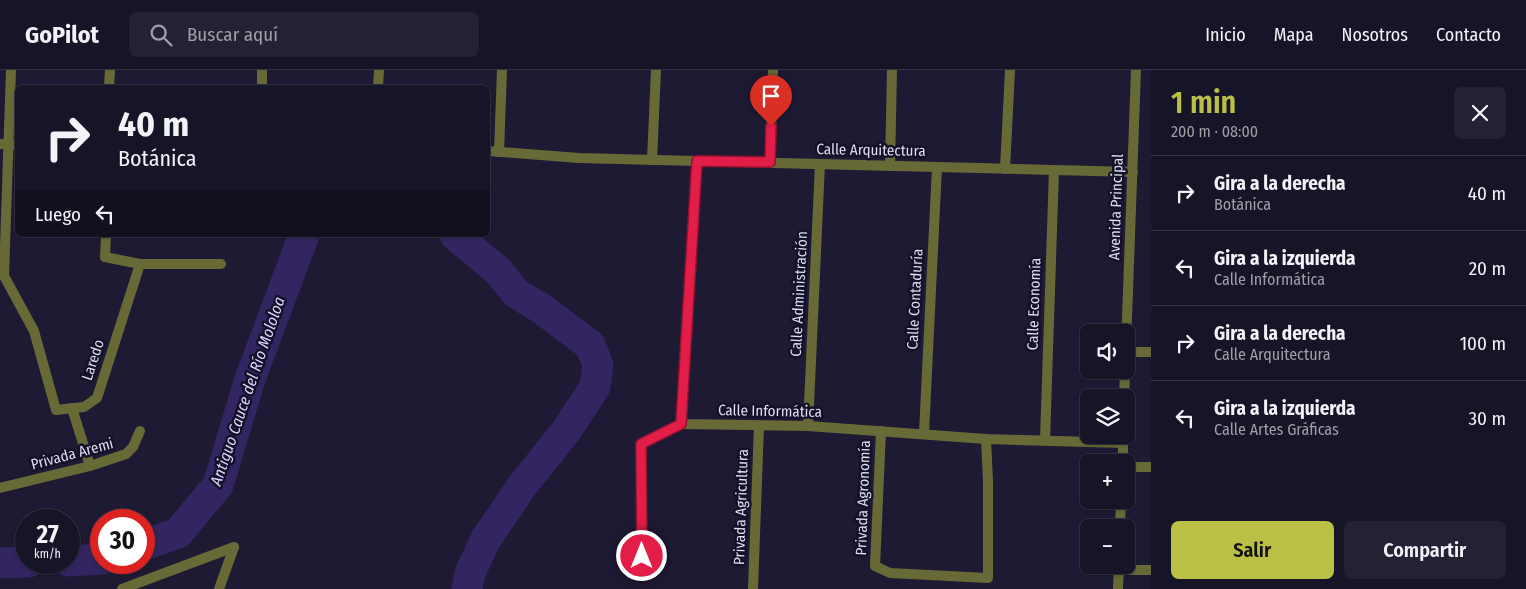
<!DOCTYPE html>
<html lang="es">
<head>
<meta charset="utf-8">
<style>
  :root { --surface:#161427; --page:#232133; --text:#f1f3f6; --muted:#9e9ea7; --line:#353344; --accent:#bac045 }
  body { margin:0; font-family:"Fira Sans Condensed",sans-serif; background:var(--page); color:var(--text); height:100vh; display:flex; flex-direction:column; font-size:19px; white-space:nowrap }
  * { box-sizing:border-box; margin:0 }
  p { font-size:16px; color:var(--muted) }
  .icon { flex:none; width:28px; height:28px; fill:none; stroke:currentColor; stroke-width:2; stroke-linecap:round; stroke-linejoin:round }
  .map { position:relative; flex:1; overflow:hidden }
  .drawer { display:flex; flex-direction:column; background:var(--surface); width:375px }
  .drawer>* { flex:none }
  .top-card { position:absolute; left:15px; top:15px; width:475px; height:152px; border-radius:8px; box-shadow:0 1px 4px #0004,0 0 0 1px var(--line); background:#161427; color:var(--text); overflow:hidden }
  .controls { position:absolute; left:1080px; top:254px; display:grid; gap:10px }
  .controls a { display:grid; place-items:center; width:55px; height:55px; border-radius:8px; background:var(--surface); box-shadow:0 1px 4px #0004,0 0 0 1px var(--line); font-size:25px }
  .speed { position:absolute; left:15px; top:439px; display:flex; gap:10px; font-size:25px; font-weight:700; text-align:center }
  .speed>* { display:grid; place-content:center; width:65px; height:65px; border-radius:50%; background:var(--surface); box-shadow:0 1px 4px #0004,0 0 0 1px var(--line); line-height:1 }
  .speed small { font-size:12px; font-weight:400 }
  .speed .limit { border:8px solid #d22; background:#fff; color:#111 }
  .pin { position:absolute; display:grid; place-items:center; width:42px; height:42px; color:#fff; margin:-51px -21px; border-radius:50% 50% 50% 0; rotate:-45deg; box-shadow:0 0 5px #0007 }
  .pin .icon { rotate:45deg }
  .me { position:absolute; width:55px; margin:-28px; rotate:0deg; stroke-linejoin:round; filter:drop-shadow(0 0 4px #0008) }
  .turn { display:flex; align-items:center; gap:18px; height:105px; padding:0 20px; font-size:22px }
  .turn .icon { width:65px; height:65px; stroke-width:2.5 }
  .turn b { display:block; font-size:35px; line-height:42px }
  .then { display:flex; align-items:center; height:48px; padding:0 20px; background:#0003; gap:10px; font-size:19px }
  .round { display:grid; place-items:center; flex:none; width:52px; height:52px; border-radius:8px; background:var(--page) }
  .head { display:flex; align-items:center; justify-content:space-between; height:85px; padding:0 20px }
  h1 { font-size:30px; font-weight:600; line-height:38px; color:var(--accent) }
  .primary-button { display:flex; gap:10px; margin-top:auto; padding:10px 20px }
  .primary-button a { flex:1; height:58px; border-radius:8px; background:var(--accent); color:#111; font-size:20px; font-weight:600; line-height:58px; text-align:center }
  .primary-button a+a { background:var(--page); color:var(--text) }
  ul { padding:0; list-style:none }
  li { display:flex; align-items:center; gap:15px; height:75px; padding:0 20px; border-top:1px solid var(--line) }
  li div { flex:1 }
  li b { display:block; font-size:19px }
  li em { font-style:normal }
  header { display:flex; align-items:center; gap:30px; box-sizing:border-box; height:70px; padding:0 25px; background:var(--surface); border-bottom:1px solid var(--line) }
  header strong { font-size:24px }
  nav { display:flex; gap:28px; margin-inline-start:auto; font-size:18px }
  .search { width:350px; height:45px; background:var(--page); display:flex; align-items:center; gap:12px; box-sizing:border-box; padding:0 18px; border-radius:8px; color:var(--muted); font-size:19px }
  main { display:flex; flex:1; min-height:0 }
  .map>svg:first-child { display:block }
</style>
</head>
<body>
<header>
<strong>GoPilot</strong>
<div class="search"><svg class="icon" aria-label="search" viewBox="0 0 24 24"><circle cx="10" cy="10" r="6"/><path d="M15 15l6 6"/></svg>Buscar aquí</div>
<nav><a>Inicio</a><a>Mapa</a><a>Nosotros</a><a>Contacto</a></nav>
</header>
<main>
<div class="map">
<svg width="1151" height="519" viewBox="0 0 1151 519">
  <rect width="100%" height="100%" fill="#1e1a34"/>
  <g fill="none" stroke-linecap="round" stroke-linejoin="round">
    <g stroke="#322561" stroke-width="31">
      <polyline points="455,165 498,201 516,223 542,239 590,275 598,295 595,317 566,361 522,416 486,469 470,503 467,519"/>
      <polyline points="144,475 178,463 218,415 250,309 304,165"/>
      <polyline points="69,491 101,489"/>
      <polyline points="0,493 29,492"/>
    </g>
    <g stroke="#676a37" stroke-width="10">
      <polyline points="11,0 4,206 34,261 56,340 84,337 97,328 140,194 105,187 106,165"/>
      <polyline points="109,18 110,0"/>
      <polyline points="262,18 262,0"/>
      <polyline points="378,18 379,0"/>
      <polyline points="0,74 18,75"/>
      <polyline points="488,81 579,88 1133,102"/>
      <polyline points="499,82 502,0"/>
      <polyline points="652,90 656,0"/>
      <polyline points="697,91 681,354 808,356 986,369 1123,373"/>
      <polyline points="770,93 773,0"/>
      <polyline points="890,96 892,0"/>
      <polyline points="1005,99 1010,0"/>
      <polyline points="140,194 221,194"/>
      <polyline points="72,338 90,396"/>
      <polyline points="808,356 820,94"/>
      <polyline points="881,361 875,496 890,503 988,508 988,411 986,369"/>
      <polyline points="924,363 937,97"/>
      <polyline points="1045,370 1054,100"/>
      <polyline points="1126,397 1151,397"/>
      <polyline points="0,418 90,396 126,384 133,377 140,361"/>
      <polyline points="1119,500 1151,500"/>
      <polyline points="642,505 641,374 681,354"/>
      <polyline points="122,519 234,477"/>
      <polyline points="219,519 234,477"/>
      <polyline points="753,519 759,356"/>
    </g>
    <g stroke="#676a37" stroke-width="10">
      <polyline points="1126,275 1136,0"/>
      <polyline points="1126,282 1151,282"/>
      <polyline points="1124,328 1125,300"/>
      <polyline points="1123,392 1123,365"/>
      <polyline points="1120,458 1121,430"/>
      <polyline points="1118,519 1119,495"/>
    </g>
  </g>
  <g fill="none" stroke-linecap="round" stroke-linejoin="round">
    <defs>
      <polyline id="route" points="642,486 641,374 681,354 697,91 770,92 771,56"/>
    </defs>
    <use href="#route" stroke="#92132f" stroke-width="12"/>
    <use href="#route" stroke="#e11d48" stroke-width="9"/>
  </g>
  <g text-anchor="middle" stroke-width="5" stroke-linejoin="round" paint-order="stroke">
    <g font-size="15" fill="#dfdef0" stroke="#15112a">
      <text transform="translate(871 80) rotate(1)" y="5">Calle Arquitectura</text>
      <text transform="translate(1116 137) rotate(-88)" y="5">Avenida Principal</text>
      <text transform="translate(799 224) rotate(-87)" y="5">Calle Administración</text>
      <text transform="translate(915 229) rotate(-87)" y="5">Calle Contaduría</text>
      <text transform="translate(1034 234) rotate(-88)" y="5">Calle Economía</text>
      <text transform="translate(93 290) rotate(-72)" y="5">Laredo</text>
      <text transform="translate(770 341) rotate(1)" y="5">Calle Informática</text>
      <text transform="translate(72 384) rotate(-15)" y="5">Privada Aremi</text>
      <text transform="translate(863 428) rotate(-88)" y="5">Privada Agronomía</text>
      <text transform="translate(741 437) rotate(-88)" y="5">Privada Agricultura</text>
    </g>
    <g font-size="16" font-style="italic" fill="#d9d6fc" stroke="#15112a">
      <text transform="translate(247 321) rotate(-71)" y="6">Antiguo Cauce del Río Mololoa</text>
    </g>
  </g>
</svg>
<div class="controls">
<a><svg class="icon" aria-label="sound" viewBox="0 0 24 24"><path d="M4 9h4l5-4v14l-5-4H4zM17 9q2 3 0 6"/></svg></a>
<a><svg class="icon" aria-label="layers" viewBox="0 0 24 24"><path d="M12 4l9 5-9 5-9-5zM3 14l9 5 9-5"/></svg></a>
<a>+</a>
<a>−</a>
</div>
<div class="speed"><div>27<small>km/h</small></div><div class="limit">30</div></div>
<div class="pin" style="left:771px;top:56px;background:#d93025"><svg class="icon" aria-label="arrive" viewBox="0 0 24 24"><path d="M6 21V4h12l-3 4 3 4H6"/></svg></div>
<svg class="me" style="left:642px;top:486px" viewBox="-20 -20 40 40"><circle r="17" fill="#e11d48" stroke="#fff" stroke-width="3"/><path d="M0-11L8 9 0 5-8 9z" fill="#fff"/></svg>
<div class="top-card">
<div class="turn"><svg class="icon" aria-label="right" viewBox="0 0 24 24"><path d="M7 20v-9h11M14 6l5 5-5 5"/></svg><div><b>40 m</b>Botánica</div></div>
<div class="then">Luego<svg class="icon" aria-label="left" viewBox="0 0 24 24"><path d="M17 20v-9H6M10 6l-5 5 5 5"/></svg></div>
</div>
</div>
<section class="drawer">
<div class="head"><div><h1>1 min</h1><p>200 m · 08:00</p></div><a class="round"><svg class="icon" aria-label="close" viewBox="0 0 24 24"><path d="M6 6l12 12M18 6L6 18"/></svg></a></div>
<ul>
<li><svg class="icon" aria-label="right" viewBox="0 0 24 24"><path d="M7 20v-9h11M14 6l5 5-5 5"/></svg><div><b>Gira a la derecha</b><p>Botánica</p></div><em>40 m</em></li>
<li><svg class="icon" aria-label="left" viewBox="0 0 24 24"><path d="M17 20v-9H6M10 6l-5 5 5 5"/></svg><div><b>Gira a la izquierda</b><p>Calle Informática</p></div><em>20 m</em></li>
<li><svg class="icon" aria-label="right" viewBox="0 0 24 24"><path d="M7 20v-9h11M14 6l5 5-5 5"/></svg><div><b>Gira a la derecha</b><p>Calle Arquitectura</p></div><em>100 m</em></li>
<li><svg class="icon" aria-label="left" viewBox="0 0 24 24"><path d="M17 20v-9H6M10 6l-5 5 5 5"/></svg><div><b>Gira a la izquierda</b><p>Calle Artes Gráficas</p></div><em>30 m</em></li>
</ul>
<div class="primary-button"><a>Salir</a><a>Compartir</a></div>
</section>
</main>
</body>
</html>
